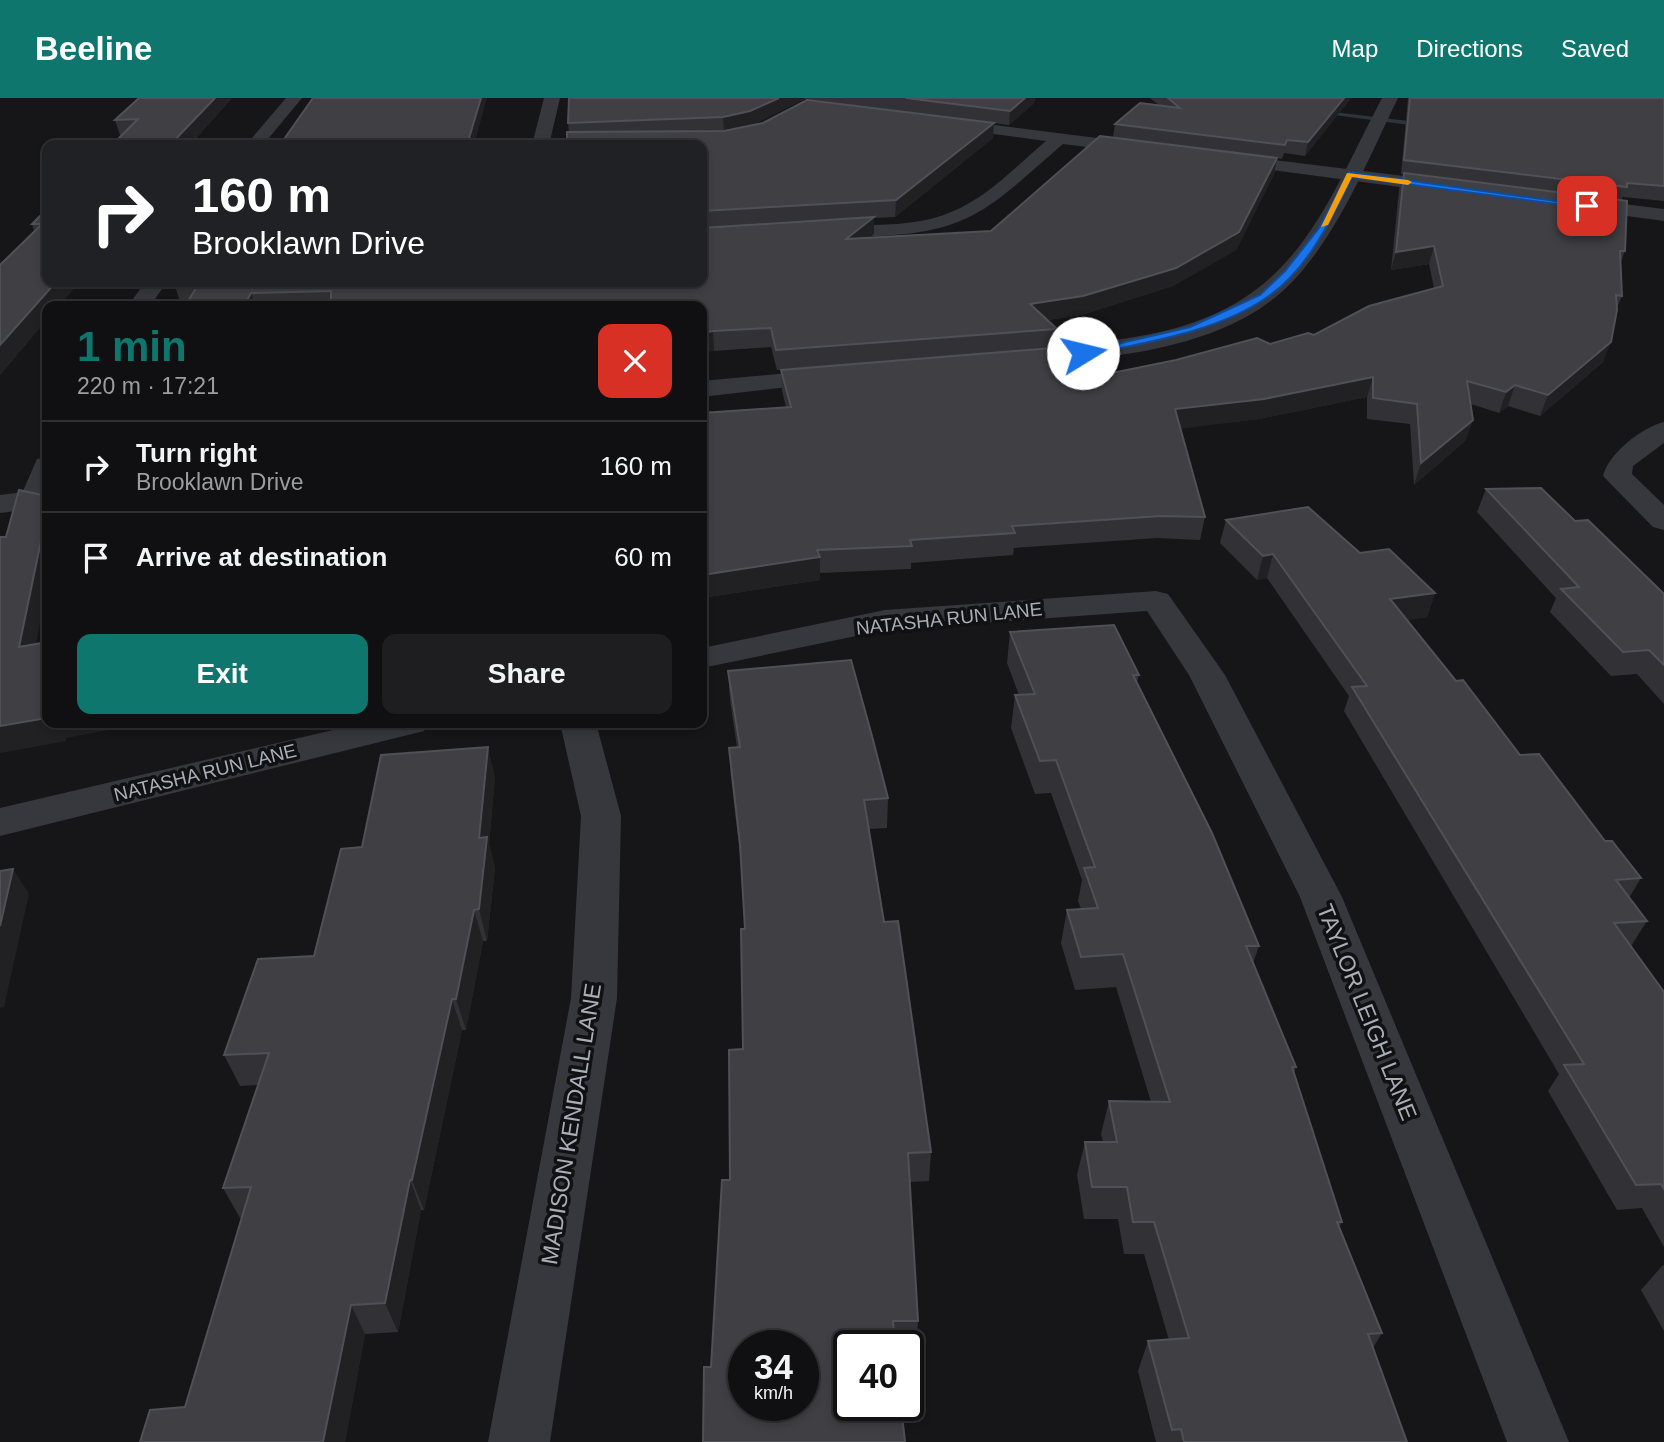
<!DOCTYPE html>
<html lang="en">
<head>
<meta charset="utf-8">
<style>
  :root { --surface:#101012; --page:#1e1e20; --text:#f1f3f6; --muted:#9c9d9f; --line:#303032; --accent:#0f766e }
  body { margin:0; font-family:Helvetica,sans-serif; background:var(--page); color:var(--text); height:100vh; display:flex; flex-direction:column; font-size:26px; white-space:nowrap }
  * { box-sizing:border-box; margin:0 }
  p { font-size:23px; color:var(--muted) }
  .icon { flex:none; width:38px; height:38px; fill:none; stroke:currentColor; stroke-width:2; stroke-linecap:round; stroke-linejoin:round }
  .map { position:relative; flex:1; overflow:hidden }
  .sheet { position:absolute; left:42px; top:203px; width:665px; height:427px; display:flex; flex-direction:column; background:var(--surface); border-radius:14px; box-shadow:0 4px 10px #0003,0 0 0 2px var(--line) }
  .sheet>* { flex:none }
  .guide { position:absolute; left:42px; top:42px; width:665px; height:147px; border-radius:14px; box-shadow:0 4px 10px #0003,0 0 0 2px var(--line); background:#202124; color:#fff; overflow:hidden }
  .speed { position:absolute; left:728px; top:1232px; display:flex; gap:14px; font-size:35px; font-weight:700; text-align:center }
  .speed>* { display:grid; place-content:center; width:91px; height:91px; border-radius:50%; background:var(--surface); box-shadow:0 4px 10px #0003,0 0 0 2px var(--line); line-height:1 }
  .speed small { font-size:18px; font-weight:400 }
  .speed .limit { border:4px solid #111; border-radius:10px; background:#fff; color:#111 }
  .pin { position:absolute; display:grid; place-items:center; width:60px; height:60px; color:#fff; margin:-30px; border-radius:14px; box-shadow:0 4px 10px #0006 }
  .me { position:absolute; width:77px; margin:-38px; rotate:81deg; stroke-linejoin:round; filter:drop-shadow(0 0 5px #0008) }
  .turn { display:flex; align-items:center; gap:24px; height:147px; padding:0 35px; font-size:32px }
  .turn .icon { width:91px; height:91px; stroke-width:2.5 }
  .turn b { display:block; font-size:49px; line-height:60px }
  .round { display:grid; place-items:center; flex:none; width:74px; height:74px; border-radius:14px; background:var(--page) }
  .overview { display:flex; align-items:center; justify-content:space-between; height:119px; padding:0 35px }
  h1 { font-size:42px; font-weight:800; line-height:52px; color:var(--accent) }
  .button { display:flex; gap:14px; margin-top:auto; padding:14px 35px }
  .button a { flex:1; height:80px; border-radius:14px; background:var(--accent); color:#fff; font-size:28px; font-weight:800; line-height:80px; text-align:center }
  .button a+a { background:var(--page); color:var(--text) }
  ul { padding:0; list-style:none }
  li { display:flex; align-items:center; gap:21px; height:91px; padding:0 35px; border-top:2px solid var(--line) }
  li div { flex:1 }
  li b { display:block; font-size:26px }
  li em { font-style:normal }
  header { display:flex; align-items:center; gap:42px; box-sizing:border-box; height:98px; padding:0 35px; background:var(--accent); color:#fff }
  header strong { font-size:33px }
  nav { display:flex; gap:38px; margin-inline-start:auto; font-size:24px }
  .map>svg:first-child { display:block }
</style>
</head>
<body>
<header>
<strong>Beeline</strong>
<nav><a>Map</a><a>Directions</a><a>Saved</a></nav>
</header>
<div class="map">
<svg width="1664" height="1344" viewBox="0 0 1664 1344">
  <rect width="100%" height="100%" fill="#161618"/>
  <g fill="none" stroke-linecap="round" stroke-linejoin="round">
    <polygon fill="#2c353c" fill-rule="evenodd" points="1317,12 1425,25 1428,27 1425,29 1319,15"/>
    <g fill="#37383d" fill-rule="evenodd">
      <polygon points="286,0 302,0 263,47 246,47"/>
      <polygon points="544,0 560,0 549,47 532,47"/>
      <path d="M 940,20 L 1144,46 L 1153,51 L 1144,56 L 1063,46 C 991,108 971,136 870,138 C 853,138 833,141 816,137 L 813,133 L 823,127 C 864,126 912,131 951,114 C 988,99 1016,68 1046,43 L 934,28 L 932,25 Z"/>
      <polygon points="1225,56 1453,84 1462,90 1453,96 1219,65 1216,61 1219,57"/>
      <polygon points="1575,100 1664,111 1664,123 1568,110 1565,106"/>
      <polygon points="145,184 167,184 150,208 128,208"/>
      <path d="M 1664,324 L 1664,345 L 1633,368 L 1632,376 L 1664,407 L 1664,432 L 1653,429 L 1603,378 C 1609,355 1641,330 1664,324 Z"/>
      <polygon points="47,359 47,404 34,411 24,408 19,402 37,361"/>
      <polygon points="1156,493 1168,496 1225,577 1342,799 1569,1344 1507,1344 1300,799 1189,577 1147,513 885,532 702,570 702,550 885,512"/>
      <polygon points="363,625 429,625 424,633 0,738 0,710"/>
      <polygon points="560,625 596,625 621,718 617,900 550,1344 488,1344 571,900 581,718"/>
    </g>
    <g fill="#37383d" fill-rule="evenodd">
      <path d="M 1382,0 L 1398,0 C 1369,59 1344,123 1302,173 C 1239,250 1123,258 1031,267 L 1022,265 L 1019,260 L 1022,255 C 1067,244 1115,245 1160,234 C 1297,202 1323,112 1382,0 Z"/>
      <polygon points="832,271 841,273 844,278 841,283 702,299 702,283"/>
      <polygon points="47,391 47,409 0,415 0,397"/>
    </g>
  </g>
  <g fill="#323236">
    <polygon points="139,0 232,0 190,47 112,47 122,37 120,37 115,22"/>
    <polygon points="569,0 1035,0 1034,5 1009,27 805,1 750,28 994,25 993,40 895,119 874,120 874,136 870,139 991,133 1113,39 1115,26 1159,7 1150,0 1351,0 1305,58 1284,55 1282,61 1277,60 1274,76 1236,152 1173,188 1081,217 1048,222 1057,231 1055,250 1107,276 1314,237 1434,190 1429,166 1391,172 1399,92 1403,76 1401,76 1408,0 1664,0 1664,103 1623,99 1621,102 1625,153 1620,166 1622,198 1617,210 1603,264 1540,318 1508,308 1499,315 1471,306 1473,322 1465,343 1414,387 1410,326 1367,321 1367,299 1259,321 1180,330 1205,419 1200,442 1157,440 1014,450 1013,457 911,465 911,471 820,475 820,482 702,500 702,315 786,309 782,293 781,272 885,264 777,272 771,249 714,253 702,208 185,208 186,206 181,207 175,188 178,184 702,184 702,47 569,34 568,25"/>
    <polygon points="47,111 79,184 59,208 47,208 47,221 0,277 0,167 34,133 32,126"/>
    <polygon points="1486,391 1575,423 1664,496 1664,606 1637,576 1611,578 1550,514 1556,500 1477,414"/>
    <polygon points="1226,422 1360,455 1435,495 1427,519 1406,522 1456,583 1520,657 1641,780 1629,800 1647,823 1631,848 1664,894 1664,1149 1642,1110 1617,1112 1548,993 1559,976 1344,613 1349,598 1267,480 1257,482 1220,445"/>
    <polygon points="1010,534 1139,577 1137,584 1259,848 1253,865 1296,969 1294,975 1342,1124 1339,1130 1382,1235 1373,1250 1407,1344 1156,1344 1138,1273 1148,1243 1169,1242 1144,1156 1124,1156 1118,1121 1084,1121 1077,1077 1085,1044 1103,1044 1101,1036 1109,1003 1151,1004 1116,889 1075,892 1061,845 1067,812 1081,811 1078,803 1082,782 1051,695 1035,696 1011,630 1015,597 1019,597 1007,565"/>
    <polygon points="728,573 888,700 887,730 869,731 884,824 931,1054 929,1083 910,1084 918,1223 916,1250 908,1250 908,1248 849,1248 711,1269 743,951 745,831 742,774 731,679 729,650 737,649 730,602"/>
    <polygon points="495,679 489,746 495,770 487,843 483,843 466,932 462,932 424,1112 421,1112 398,1234 365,1236 345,1344 140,1344 185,1309 242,1120 240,1120 223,1090 258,987 240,988 224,957 314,858 362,749"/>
    <polygon points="1664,1167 1664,1233 1641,1192 1662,1168"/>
  </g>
  <g fill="#212124">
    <polygon points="215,0 232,0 190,47 170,47"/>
    <polygon points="481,0 487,0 474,47 467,47"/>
    <polygon points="779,0 805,0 805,1 750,28 724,33 723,19"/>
    <polygon points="1025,0 1035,0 1034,5 1009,27 1010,13"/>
    <polygon points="1344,0 1351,0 1305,58 1308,44"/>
    <polygon points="994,25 993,40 895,119 896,102"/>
    <polygon points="1277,60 1274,76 1236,152 1173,188 1081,217 1028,225 1030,206"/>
    <polygon points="874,119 874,136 846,158 846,141"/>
    <polygon points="1434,148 1429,166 1391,172 1396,154"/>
    <polygon points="56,184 79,184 59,208 47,208 47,221 0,277 0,247"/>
    <polygon points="251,195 255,208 244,208"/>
    <polygon points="713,233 714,253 702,255 702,235"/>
    <polygon points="1611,244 1603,264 1540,318 1548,297"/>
    <polygon points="1373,279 1367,299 1259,321 1171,332 1175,311"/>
    <polygon points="1515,287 1508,308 1499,315 1506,294"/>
    <polygon points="1473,322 1465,343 1414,387 1421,365"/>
    <polygon points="47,414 47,489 31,573 19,549"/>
    <polygon points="1273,456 1267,480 1257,482 1263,458"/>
    <polygon points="820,459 820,482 702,500 702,477"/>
    <polygon points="1435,495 1427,519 1382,525 1390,501"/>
    <polygon points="47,620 47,625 146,625 66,640 66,643 0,655 0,628"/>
    <polygon points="488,649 495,679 489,746 495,770 487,843 479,811 479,740"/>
    <polygon points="13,771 29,796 4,909 0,910 0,828"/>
    <polygon points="474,812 483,843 466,932 456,901"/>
    <polygon points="452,901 462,932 424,1112 412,1082"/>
    <polygon points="410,1082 421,1112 398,1234 385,1205"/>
    <polygon points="351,1207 365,1236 345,1344 323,1344"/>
  </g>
  <g fill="#3f3f44" stroke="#4f5156" stroke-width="2" fill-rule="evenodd">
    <polygon points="139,0 215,0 170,47 112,47 138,21 115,22"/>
    <polygon points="313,0 481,0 467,47 280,47"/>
    <polygon points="569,0 779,0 750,13 723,19 568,25"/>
    <polygon points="906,0 1025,0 1010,13"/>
    <polygon points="1168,0 1344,0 1308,44 1287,42 1285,47 1115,26 1140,5 1180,10"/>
    <polygon points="1410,0 1664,0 1664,88 1627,85 1627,89 1404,62"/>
    <polygon points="807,2 994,25 896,102 702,113 702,47 567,47 567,34 724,33 763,25"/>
    <polygon points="1100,38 1277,60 1239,134 1176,170 1083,198 1030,206 1057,231 776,252 771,230 713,233 702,235 702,208 331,208 331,193 251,195 244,208 185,208 198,187 175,188 178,184 702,184 702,130 874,119 846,141 991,133"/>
    <polygon points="1404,75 1627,103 1625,153 1620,153 1622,198 1616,197 1617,212 1611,244 1548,297 1515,287 1506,294 1467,283 1473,322 1421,365 1417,306 1373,300 1373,279 1264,301 1175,311 1205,419 1161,418 1012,428 1015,435 910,442 912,448 817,452 820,459 702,477 702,315 791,309 781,272 1076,248 1107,276 1176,262 1257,240 1270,246 1308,235 1314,237 1369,208 1443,188 1434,148 1396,154"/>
    <polygon points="47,111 47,184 56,184 0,247 0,167 42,126 32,126"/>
    <polygon points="1541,390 1575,423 1588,422 1664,496 1664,567 1649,552 1623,554 1561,491 1579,489 1486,391"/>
    <polygon points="19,392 47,398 47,414 19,549 47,544 47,620 0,628 0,439 6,439"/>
    <polygon points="1308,409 1360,455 1389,451 1435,495 1390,501 1456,583 1463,582 1520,657 1539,656 1605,743 1612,743 1641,780 1616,782 1647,823 1614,825 1664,894 1664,1091 1661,1086 1636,1087 1564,967 1584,966 1352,589 1367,588 1273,456 1263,458 1226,422"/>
    <polygon points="1114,527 1139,577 1133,577 1212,735 1259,848 1246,848 1296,969 1292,969 1342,1124 1337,1124 1382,1235 1368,1236 1407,1344 1184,1344 1181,1331 1172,1332 1148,1243 1189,1240 1154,1124 1133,1124 1127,1089 1092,1089 1085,1044 1117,1044 1109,1003 1170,1004 1123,856 1081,859 1067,812 1098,810 1084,770 1095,769 1056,662 1040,663 1015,597 1035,596 1010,534"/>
    <path d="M 851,562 L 872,638 L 888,700 L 864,702 L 884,824 L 898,823 L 931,1054 L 908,1055 L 918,1223 L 893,1223 L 895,1248 L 849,1248 L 849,1307 L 901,1307 L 905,1344 L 703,1344 L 704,1269 L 711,1269 L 722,1082 L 730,1082 L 729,952 L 743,951 L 741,831 L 745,831 L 740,746 L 729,650 L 740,649 L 728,573 ZM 744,1248 L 803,1248 L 803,1307 L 744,1307 Z"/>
    <polygon points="488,649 479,740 487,739 479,811 474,812 456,901 452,901 412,1082 410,1082 385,1205 351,1207 323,1344 140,1344 150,1312 185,1309 251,1089 223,1090 269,955 224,957 258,861 314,858 341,751 362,749 381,657"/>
    <polygon points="13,771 0,828 0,773"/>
  </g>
  <path fill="#1a73e8" stroke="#114b97" stroke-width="2" d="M 1349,74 L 1591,108 L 1587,110 L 1352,79 C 1331,122 1307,173 1266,200 C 1215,235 1142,245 1083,258 L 1078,255 L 1190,229 L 1260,197 L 1285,173 L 1319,130 Z"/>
  <polygon fill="#f59e0b" points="1347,75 1408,82 1412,84 1408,87 1352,79 1328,127 1321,129"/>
  <g text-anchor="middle" stroke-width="7" stroke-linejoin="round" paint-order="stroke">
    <g font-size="19" fill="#a8adb8" stroke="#111113">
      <text transform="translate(949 520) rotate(-6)" y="7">NATASHA RUN LANE</text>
      <text transform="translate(205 674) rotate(-14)" y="7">NATASHA RUN LANE</text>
    </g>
    <g font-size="23" fill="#a8adb8" stroke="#111113">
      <text transform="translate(1367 914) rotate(68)" y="8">TAYLOR LEIGH LANE</text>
      <text transform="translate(571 1026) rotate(-81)" y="8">MADISON KENDALL LANE</text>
    </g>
  </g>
</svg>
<div class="speed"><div>34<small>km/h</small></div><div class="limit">40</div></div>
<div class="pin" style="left:1587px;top:108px;background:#d93025"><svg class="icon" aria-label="arrive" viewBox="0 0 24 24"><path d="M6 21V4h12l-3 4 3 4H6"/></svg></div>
<svg class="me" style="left:1083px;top:255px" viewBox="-20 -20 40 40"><circle r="19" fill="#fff"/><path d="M0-13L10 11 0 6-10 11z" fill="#1a73e8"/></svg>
<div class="guide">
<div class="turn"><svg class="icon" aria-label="right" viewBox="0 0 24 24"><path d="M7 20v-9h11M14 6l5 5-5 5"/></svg><div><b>160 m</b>Brooklawn Drive</div></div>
</div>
<section class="sheet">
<div class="overview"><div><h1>1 min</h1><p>220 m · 17:21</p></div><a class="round" style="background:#d93025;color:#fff"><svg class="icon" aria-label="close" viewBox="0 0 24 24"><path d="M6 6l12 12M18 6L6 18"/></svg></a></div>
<ul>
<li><svg class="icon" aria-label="right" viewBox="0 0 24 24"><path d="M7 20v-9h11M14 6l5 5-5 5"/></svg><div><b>Turn right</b><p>Brooklawn Drive</p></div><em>160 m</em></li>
<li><svg class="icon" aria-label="arrive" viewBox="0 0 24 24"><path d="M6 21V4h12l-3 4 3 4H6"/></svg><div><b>Arrive at destination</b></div><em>60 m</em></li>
</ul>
<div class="button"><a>Exit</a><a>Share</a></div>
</section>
</div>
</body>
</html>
